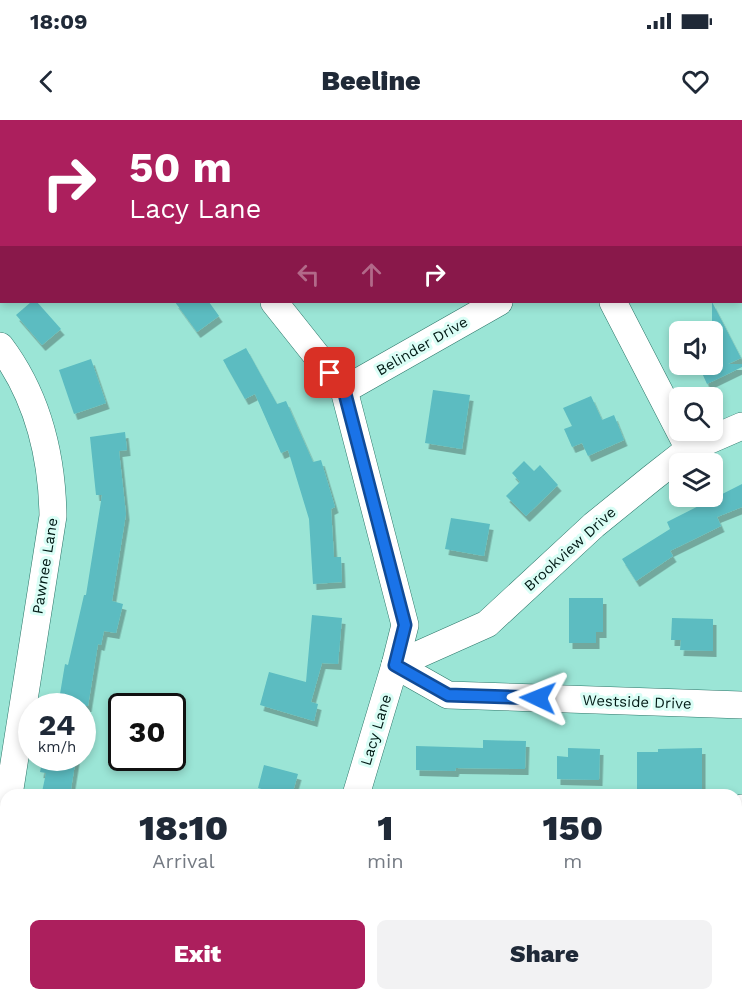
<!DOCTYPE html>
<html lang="en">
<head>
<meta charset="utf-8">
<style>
  :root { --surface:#fff; --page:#f2f2f3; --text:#1f2937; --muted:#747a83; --accent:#ac1f5d }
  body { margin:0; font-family:"Work Sans",sans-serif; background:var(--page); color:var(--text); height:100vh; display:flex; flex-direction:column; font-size:22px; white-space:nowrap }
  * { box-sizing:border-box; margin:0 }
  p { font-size:20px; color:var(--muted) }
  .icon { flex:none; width:33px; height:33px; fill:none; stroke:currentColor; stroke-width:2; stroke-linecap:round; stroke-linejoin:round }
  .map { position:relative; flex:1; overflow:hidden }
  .side { position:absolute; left:0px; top:669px; width:742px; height:212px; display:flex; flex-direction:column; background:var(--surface); border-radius:18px 18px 0 0; box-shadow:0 3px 9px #0003 }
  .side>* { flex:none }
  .banner { position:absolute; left:0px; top:0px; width:742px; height:183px; box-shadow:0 3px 9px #0003; background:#ac1f5d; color:#fff; overflow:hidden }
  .buttons { position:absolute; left:669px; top:201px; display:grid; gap:12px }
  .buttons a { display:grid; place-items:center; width:54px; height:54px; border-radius:9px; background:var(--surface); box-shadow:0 3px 9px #0003; font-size:30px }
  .speed { position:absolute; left:18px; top:573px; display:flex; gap:12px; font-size:30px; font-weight:700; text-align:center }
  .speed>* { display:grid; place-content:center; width:78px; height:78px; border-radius:50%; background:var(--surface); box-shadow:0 3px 9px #0003; line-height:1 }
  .speed small { font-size:15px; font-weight:400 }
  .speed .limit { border:3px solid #111; border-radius:9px; background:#fff; color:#111 }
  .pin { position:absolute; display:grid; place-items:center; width:51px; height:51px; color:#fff; margin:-26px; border-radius:12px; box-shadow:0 3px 9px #0006 }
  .me { position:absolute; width:66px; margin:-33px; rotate:272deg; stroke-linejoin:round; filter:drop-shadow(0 0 4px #0008) }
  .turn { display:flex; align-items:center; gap:21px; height:126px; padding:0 30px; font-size:27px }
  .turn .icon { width:78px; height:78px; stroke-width:2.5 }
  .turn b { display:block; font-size:42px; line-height:51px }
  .lanes { display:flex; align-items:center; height:57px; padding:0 30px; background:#0003; justify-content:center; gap:30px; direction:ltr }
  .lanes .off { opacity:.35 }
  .eta { display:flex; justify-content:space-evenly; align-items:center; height:102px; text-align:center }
  .eta b { font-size:36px; font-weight:800; line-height:42px }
  .action { display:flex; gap:12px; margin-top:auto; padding:12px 30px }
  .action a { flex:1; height:69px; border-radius:9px; background:var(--accent); color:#fff; font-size:24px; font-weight:800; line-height:69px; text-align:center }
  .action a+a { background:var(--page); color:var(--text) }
  .status { display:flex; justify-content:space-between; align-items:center; height:42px; padding:0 30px; background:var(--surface); direction:ltr }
  .status svg { height:16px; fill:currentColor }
  header { display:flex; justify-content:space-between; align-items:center; height:78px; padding:0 30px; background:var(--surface); font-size:27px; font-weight:800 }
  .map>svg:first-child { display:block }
</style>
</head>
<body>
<div class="status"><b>18:09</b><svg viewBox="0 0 49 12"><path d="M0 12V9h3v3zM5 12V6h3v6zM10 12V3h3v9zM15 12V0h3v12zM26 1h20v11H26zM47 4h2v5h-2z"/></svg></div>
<header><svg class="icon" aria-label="back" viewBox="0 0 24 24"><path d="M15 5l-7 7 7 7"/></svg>Beeline<svg class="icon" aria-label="heart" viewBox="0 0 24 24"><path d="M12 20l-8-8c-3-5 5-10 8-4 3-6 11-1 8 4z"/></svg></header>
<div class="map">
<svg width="742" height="880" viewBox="0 0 742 880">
  <defs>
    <filter id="shadow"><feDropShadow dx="3.5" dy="6" stdDeviation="0" flood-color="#0004"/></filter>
  </defs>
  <rect width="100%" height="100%" fill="#9be5d6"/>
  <g fill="#5bbcc1" filter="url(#shadow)">
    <polygon points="31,182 37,182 61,209 42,225 16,195"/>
    <polygon points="175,182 209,182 219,196 197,212"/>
    <polygon points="712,182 741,238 728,244 742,244 742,247 707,264 698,244 712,244"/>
    <polygon points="246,228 277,284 286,281 313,342 321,340 335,387 331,389 334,437 341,437 342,462 313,464 309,399 288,330 281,333 255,274 245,279 223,240"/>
    <polygon points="91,239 106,283 74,294 59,250"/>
    <polygon points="433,270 470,275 462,329 425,323"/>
    <polygon points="591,276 602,300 614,295 624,320 588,336 582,323 572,327 564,309 572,306 563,288"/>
    <polygon points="125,312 127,330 119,331 126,394 112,481 123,484 116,513 104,511 101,525 98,524 88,586 58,586 65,544 68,545 84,475 86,475 102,375 96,375 90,317"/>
    <polygon points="524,341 534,351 540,345 558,365 526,396 506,376 520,362 512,353"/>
    <polygon points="742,364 742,387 717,397 721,406 670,431 673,436 636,461 622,439 670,409 667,402"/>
    <polygon points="451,398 490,404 484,436 445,429"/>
    <polygon points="569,478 603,478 603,512 596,512 596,523 569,523"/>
    <polygon points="312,495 342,498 338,544 322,543 311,582 318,584 314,601 260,585 269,552 306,562"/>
    <polygon points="672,498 713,499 713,531 680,530 681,520 671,520"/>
    <polygon points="483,620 526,621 525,649 456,648 455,651 416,650 416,626 483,628"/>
    <polygon points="568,628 600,629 599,660 557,659 557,636 568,637"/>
    <polygon points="702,628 702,673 637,673 637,632 658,632 658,629"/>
    <polygon points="43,638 76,638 70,675 42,672 46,653 40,652"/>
    <polygon points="264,645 298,654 292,675 264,675 265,670 258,668"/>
  </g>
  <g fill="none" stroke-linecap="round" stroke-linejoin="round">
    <defs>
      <g id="minor">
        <polyline points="145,0 146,2"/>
        <polyline points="520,0 521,2"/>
        <polyline points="0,143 2,142"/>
        <polyline points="274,182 344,270 405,505 395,545 356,675"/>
        <polyline points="613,182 689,329"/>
        <path d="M 0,226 C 37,275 52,335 53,396 L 9,675"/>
        <polyline points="344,270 499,182"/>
        <polyline points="395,545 487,504 594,405 652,358 689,329 742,306"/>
        <polyline points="395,545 448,575 742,585"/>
        <polyline points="736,695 742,688"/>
        <polyline points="0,730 6,693"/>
        <polyline points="0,843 6,843"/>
        <polyline points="648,874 742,877"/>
        <polyline points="293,880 295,874"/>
      </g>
    </defs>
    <use href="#minor" stroke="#2b7669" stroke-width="28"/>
    <use href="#minor" stroke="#fff" stroke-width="27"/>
  </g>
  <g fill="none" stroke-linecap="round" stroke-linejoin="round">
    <defs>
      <polyline id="route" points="330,253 344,270 405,505 395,545 448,575 538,578"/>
    </defs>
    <use href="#route" stroke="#114b97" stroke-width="15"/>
    <use href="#route" stroke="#1a73e8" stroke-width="10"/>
  </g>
  <g text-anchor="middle" stroke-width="6" stroke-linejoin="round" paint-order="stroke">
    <g font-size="15" fill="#001a15" stroke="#dafef6">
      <text transform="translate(422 226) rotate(-30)" y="5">Belinder Drive</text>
      <text transform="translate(570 429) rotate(-42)" y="5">Brookview Drive</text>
      <text transform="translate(45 446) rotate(-81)" y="5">Pawnee Lane</text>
      <text transform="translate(637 582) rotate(2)" y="5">Westside Drive</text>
      <text transform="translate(376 610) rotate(-73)" y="5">Lacy Lane</text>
    </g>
  </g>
</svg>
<div class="buttons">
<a><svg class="icon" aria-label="sound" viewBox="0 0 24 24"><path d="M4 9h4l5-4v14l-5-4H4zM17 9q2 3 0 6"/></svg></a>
<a><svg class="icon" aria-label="search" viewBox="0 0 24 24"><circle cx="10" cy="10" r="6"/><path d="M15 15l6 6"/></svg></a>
<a><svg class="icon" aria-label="layers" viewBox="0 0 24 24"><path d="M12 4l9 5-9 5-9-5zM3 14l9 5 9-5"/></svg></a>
</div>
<div class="speed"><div>24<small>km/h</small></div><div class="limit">30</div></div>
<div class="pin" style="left:330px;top:253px;background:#d93025"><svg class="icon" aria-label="arrive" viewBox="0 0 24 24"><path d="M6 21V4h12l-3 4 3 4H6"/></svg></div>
<svg class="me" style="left:538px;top:578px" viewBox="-20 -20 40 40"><path d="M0-17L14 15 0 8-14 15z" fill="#1a73e8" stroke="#fff" stroke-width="4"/></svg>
<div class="banner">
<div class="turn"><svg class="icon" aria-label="right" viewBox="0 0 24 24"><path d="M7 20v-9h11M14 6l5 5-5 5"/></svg><div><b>50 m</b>Lacy Lane</div></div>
<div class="lanes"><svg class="icon off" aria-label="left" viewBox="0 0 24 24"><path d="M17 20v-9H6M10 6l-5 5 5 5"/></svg><svg class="icon off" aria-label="ahead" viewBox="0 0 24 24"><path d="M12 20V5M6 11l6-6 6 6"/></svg><svg class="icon" aria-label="right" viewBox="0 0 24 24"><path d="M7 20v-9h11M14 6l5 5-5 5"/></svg></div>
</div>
<section class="side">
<div class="eta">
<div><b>18:10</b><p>Arrival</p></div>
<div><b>1</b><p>min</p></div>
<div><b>150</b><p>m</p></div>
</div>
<div class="action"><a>Exit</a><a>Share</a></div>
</section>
</div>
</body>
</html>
